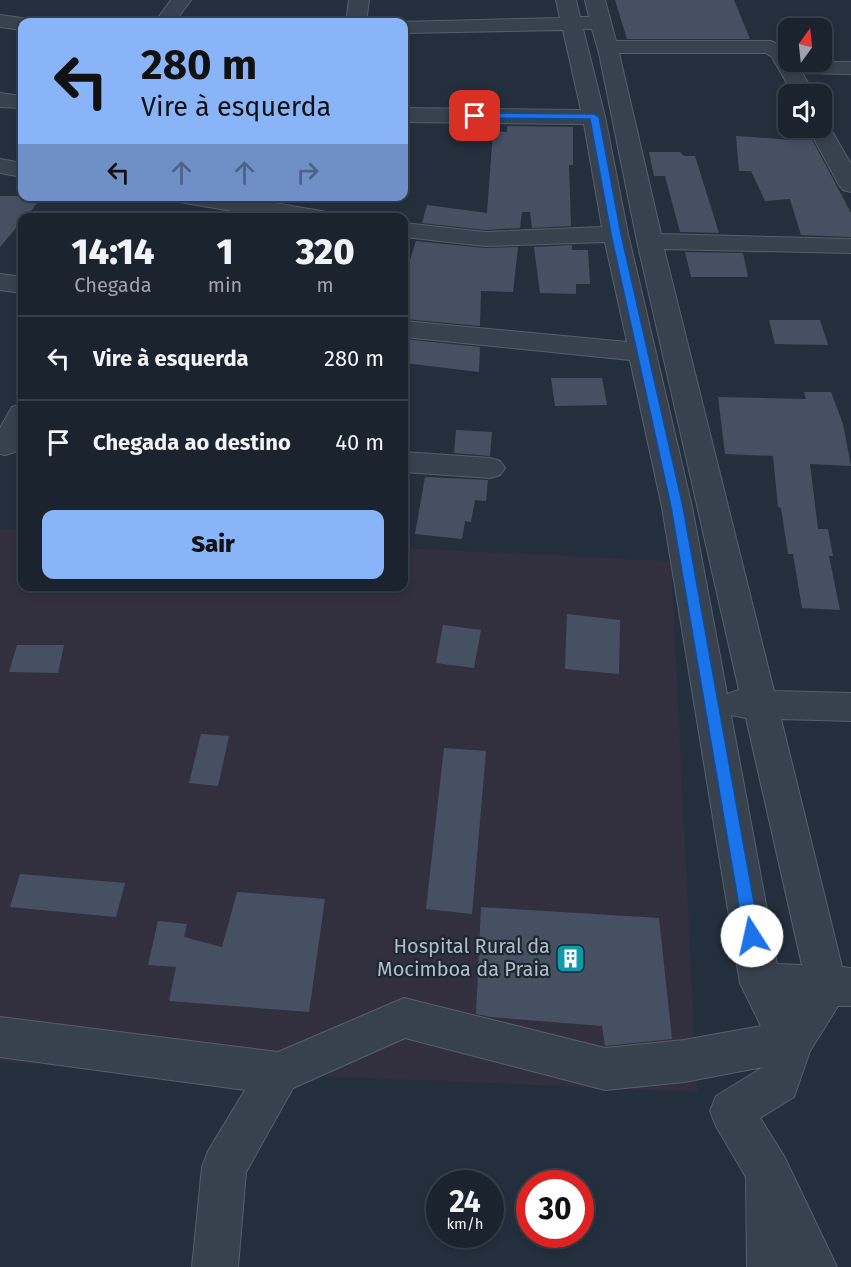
<!DOCTYPE html>
<html lang="pt">
<head>
<meta charset="utf-8">
<style>
  :root { --surface:#1b232e; --page:#242b36; --text:#f1f3f6; --muted:#a0a4aa; --line:#39404a; --accent:#8ab4f8 }
  body { margin:0; font-family:"Fira Sans",sans-serif; background:var(--page); color:var(--text); height:100vh; display:flex; flex-direction:column; font-size:22px; white-space:nowrap }
  * { box-sizing:border-box; margin:0 }
  p { font-size:20px; color:var(--muted) }
  .icon { flex:none; width:33px; height:33px; fill:none; stroke:currentColor; stroke-width:2; stroke-linecap:round; stroke-linejoin:round }
  .map { position:relative; flex:1; overflow:hidden }
  .panel { position:absolute; left:18px; top:213px; width:390px; height:378px; display:flex; flex-direction:column; background:var(--surface); border-radius:12px; box-shadow:0 3px 9px #0003,0 0 0 2px var(--line) }
  .panel>* { flex:none }
  .top-card { position:absolute; left:18px; top:18px; width:390px; height:183px; border-radius:12px; box-shadow:0 3px 9px #0003,0 0 0 2px var(--line); background:#8ab4f8; color:#111; overflow:hidden }
  .needle { width:39px; rotate:15deg }
  .fabs { position:absolute; left:778px; top:18px; display:grid; gap:12px }
  .fabs a { display:grid; place-items:center; width:54px; height:54px; border-radius:12px; background:var(--surface); box-shadow:0 3px 9px #0003,0 0 0 2px var(--line); font-size:30px }
  .speed { position:absolute; left:426px; top:1170px; display:flex; gap:12px; font-size:30px; font-weight:700; text-align:center }
  .speed>* { display:grid; place-content:center; width:78px; height:78px; border-radius:50%; background:var(--surface); box-shadow:0 3px 9px #0003,0 0 0 2px var(--line); line-height:1 }
  .speed small { font-size:15px; font-weight:400 }
  .speed .limit { border:9px solid #d22; background:#fff; color:#111 }
  .pin { position:absolute; display:grid; place-items:center; width:51px; height:51px; color:#fff; margin:-26px; border-radius:12px; box-shadow:0 3px 9px #0006 }
  .me { position:absolute; width:66px; margin:-33px; rotate:350deg; stroke-linejoin:round; filter:drop-shadow(0 0 4px #0008) }
  .turn { display:flex; align-items:center; gap:21px; height:126px; padding:0 24px; font-size:27px }
  .turn .icon { width:78px; height:78px; stroke-width:2.5 }
  .turn b { display:block; font-size:42px; line-height:51px }
  .lanes { display:flex; align-items:center; height:57px; padding:0 24px; background:#0003; justify-content:center; gap:30px; direction:ltr }
  .lanes .off { opacity:.35 }
  .eta { display:flex; justify-content:space-evenly; align-items:center; height:102px; text-align:center }
  .eta b { font-size:36px; font-weight:800; line-height:42px }
  .primary-button { display:flex; gap:12px; margin-top:auto; padding:12px 24px }
  .primary-button a { flex:1; height:69px; border-radius:12px; background:var(--accent); color:#111; font-size:24px; font-weight:800; line-height:69px; text-align:center }
  ul { padding:0; list-style:none }
  li { display:flex; align-items:center; gap:18px; height:84px; padding:0 24px; border-top:2px solid var(--line) }
  li div { flex:1 }
  li b { display:block; font-size:22px }
  li em { font-style:normal }
  .map>svg:first-child { display:block }
</style>
</head>
<body>
<div class="map">
<svg width="851" height="1267" viewBox="0 0 851 1267">
  <rect width="100%" height="100%" fill="#242f3e"/>
  <polygon fill="#32303f" points="0,529 22,530 22,586 404,586 404,548 671,561 697,1092 0,1062"/>
  <g fill="#455162">
    <polygon points="615,0 734,0 750,39 627,39"/>
    <polygon points="782,117 789,117 789,128 806,128 851,213 851,237 801,235 790,199 765,201 751,171 739,171 736,136 792,140"/>
    <polygon points="507,126 573,127 573,165 569,165 571,226 532,228 530,212 522,212 520,228 485,230 422,223 427,205 487,213 493,131 507,132"/>
    <polygon points="649,152 680,152 684,156 695,156 719,233 680,232 665,176 654,176"/>
    <polygon points="0,196 43,196 25,218 22,218 22,221 0,247"/>
    <polygon points="416,241 485,248 518,247 513,292 481,291 480,326 404,319 404,278"/>
    <polygon points="572,245 572,250 588,250 590,284 576,284 576,294 540,293 534,247"/>
    <polygon points="685,252 743,253 748,277 691,277"/>
    <polygon points="769,320 820,320 828,345 775,344"/>
    <polygon points="404,339 480,347 479,372 404,363"/>
    <polygon points="551,378 602,378 607,405 555,406"/>
    <polygon points="804,392 831,392 843,424 851,466 810,464 818,529 828,529 833,556 829,556 840,610 802,608 793,554 788,554 781,508 778,507 773,456 725,454 718,397 806,399"/>
    <polygon points="456,430 492,432 490,456 454,453"/>
    <polygon points="425,477 488,480 486,501 475,500 471,522 465,521 462,539 415,534"/>
    <polygon points="567,614 620,620 619,674 565,669"/>
    <polygon points="443,625 481,630 474,668 436,663"/>
    <polygon points="17,645 64,645 58,673 9,672"/>
    <polygon points="201,734 229,736 218,786 189,783"/>
    <polygon points="444,748 486,751 472,914 426,909"/>
    <polygon points="20,874 125,883 116,917 10,907"/>
    <polygon points="237,892 325,899 309,1012 169,1001 176,967 148,965 158,921 187,924 184,937 222,947"/>
    <polygon points="481,907 659,918 672,1039 605,1046 602,1026 491,1017 476,1014"/>
  </g>
  <g fill="none" stroke-linecap="round" stroke-linejoin="round">
    <defs>
      <g id="minor">
        <polygon points="171,0 191,0 175,22 155,22"/>
        <polygon points="349,0 369,0 366,22 346,22"/>
        <path d="M 556,0 L 576,0 L 580,17 L 589,17 L 585,0 L 605,0 L 616,41 L 771,41 L 787,49 L 789,62 L 851,62 L 851,74 L 802,73 L 815,94 L 793,94 L 772,57 L 766,53 L 619,53 L 661,234 L 851,239 L 851,253 L 664,249 L 774,691 L 851,693 L 851,721 L 781,719 L 842,967 L 851,968 L 851,1006 L 838,1006 L 810,1051 L 794,1097 L 760,1118 L 784,1156 L 837,1267 L 747,1267 L 746,1177 L 716,1126 L 710,1111 L 716,1096 L 763,1067 L 684,1082 L 605,1090 L 405,1038 L 293,1088 L 246,1172 L 238,1267 L 192,1267 L 202,1167 L 208,1151 L 245,1090 L 0,1057 L 0,1017 L 278,1052 L 404,998 L 605,1048 L 684,1040 L 761,1026 L 740,983 L 662,507 L 630,360 L 404,337 L 404,321 L 627,342 L 605,242 L 485,246 L 404,237 L 404,223 L 485,232 L 602,227 L 584,124 L 404,122 L 404,108 L 581,110 L 563,30 L 404,33 L 404,22 L 398,22 L 560,18 ZM 583,29 L 592,29 L 599,53 L 637,241 L 739,690 L 727,694 L 692,507 L 628,234 L 605,117 ZM 731,715 L 746,718 L 802,965 L 777,964 Z"/>
        <polygon points="0,15 22,18 31,22 22,22 22,30 0,27"/>
        <polygon points="0,93 22,96 22,108 0,107"/>
        <polygon points="822,122 827,123 830,128 851,164 851,192 843,190 839,185 808,128 822,128"/>
        <polygon points="0,159 22,163 22,177 0,173"/>
        <polygon points="173,196 233,196 321,211 330,213 333,218 273,218 185,203 177,201"/>
        <polygon points="0,274 22,277 22,293 0,290"/>
        <polygon points="22,404 22,439 15,452 5,455 0,454 0,428 12,407"/>
        <polygon points="404,452 490,458 500,461 505,468 500,475 490,478 404,472"/>
      </g>
    </defs>
    <use href="#minor" stroke="#565f6c" stroke-width="2"/>
    <use href="#minor" fill="#38414e" fill-rule="evenodd"/>
  </g>
  <polygon fill="#1a73e8" stroke="#114b97" stroke-width="1.5" points="475,113 594,114 599,117 621,234 683,507 760,936 758,942 752,944 746,942 744,936 671,507 611,234 590,119 472,118 470,116"/>
  <defs>
    <symbol id="building-square" viewBox="-11 -11 22 22"><rect x="-9" y="-9" width="18" height="18" rx="4" fill="#0f9aa8" stroke="#1d2633"/><path d="M-4-6H4V6H1V3H-1V6H-4ZM-2.5-4.3h1.7v1.8h-1.7ZM.8-4.3h1.7v1.8H.8ZM-2.5-1h1.7V.8h-1.7ZM.8-1h1.7V.8H.8Z" fill="#fff"/></symbol>
  </defs>
  <g fill-rule="evenodd">
    <use href="#building-square" x="554" y="942" width="33" height="33"/>
  </g>
  <g text-anchor="middle" stroke-width="4.5" stroke-linejoin="round" paint-order="stroke">
    <g font-size="20" fill="#b4bcc9" stroke="#1d2633" text-anchor="end">
      <text x="550" y="953">Hospital Rural da<tspan x="550" dy="23">Mocimboa da Praia</tspan></text>
    </g>
  </g>
</svg>
<div class="fabs">
<a><svg class="needle" viewBox="-14 -14 28 28"><path d="M0-13l5 13h-10z" fill="#e53935"/><path d="M0 13l5-13h-10z" fill="#a0a4aa"/></svg></a>
<a><svg class="icon" aria-label="sound" viewBox="0 0 24 24"><path d="M4 9h4l5-4v14l-5-4H4zM17 9q2 3 0 6"/></svg></a>
</div>
<div class="speed"><div>24<small>km/h</small></div><div class="limit">30</div></div>
<div class="pin" style="left:475px;top:116px;background:#d93025"><svg class="icon" aria-label="arrive" viewBox="0 0 24 24"><path d="M6 21V4h12l-3 4 3 4H6"/></svg></div>
<svg class="me" style="left:752px;top:936px" viewBox="-20 -20 40 40"><circle r="19" fill="#fff"/><path d="M0-13L10 11 0 6-10 11z" fill="#1a73e8"/></svg>
<div class="top-card">
<div class="turn"><svg class="icon" aria-label="left" viewBox="0 0 24 24"><path d="M17 20v-9H6M10 6l-5 5 5 5"/></svg><div><b>280 m</b>Vire à esquerda</div></div>
<div class="lanes"><svg class="icon" aria-label="left" viewBox="0 0 24 24"><path d="M17 20v-9H6M10 6l-5 5 5 5"/></svg><svg class="icon off" aria-label="ahead" viewBox="0 0 24 24"><path d="M12 20V5M6 11l6-6 6 6"/></svg><svg class="icon off" aria-label="ahead" viewBox="0 0 24 24"><path d="M12 20V5M6 11l6-6 6 6"/></svg><svg class="icon off" aria-label="right" viewBox="0 0 24 24"><path d="M7 20v-9h11M14 6l5 5-5 5"/></svg></div>
</div>
<section class="panel">
<div class="eta">
<div><b>14:14</b><p>Chegada</p></div>
<div><b>1</b><p>min</p></div>
<div><b>320</b><p>m</p></div>
</div>
<ul>
<li><svg class="icon" aria-label="left" viewBox="0 0 24 24"><path d="M17 20v-9H6M10 6l-5 5 5 5"/></svg><div><b>Vire à esquerda</b></div><em>280 m</em></li>
<li><svg class="icon" aria-label="arrive" viewBox="0 0 24 24"><path d="M6 21V4h12l-3 4 3 4H6"/></svg><div><b>Chegada ao destino</b></div><em>40 m</em></li>
</ul>
<div class="primary-button"><a>Sair</a></div>
</section>
</div>
</body>
</html>
